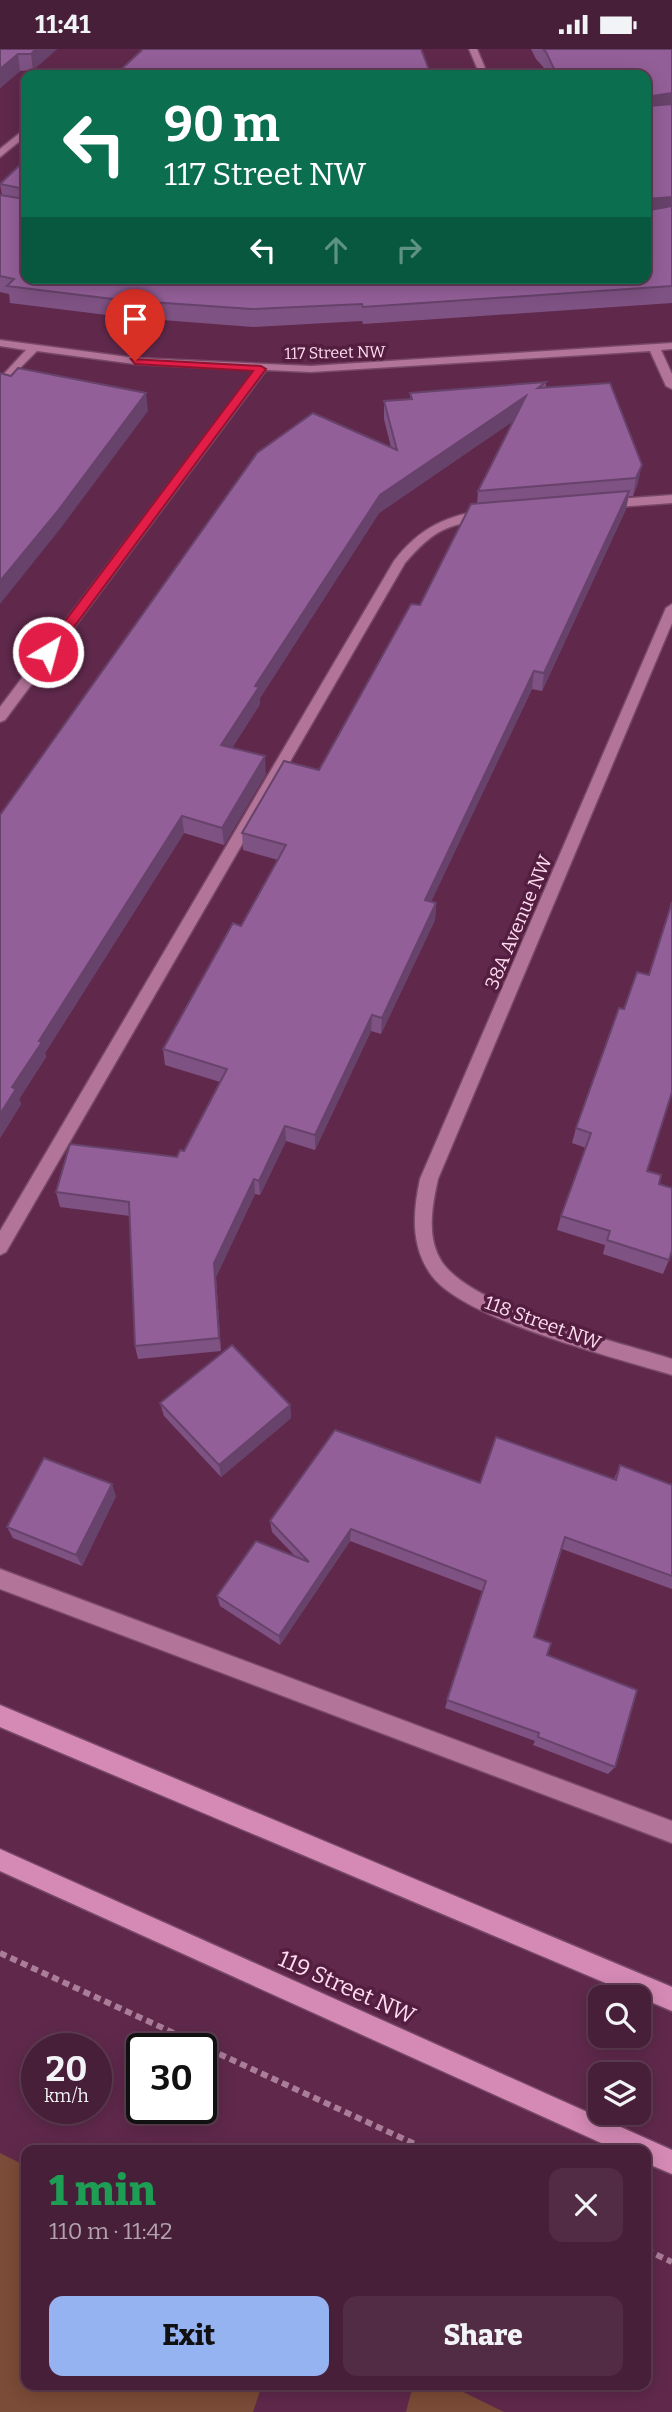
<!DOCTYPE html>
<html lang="en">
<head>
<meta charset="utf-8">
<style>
  :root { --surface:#481f39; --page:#522c44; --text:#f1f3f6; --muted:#b1a2ae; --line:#603d53; --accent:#95b2f1 }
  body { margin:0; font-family:Bitter,serif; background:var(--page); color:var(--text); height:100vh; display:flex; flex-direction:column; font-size:26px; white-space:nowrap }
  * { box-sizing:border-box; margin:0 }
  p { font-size:23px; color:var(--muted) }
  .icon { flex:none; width:38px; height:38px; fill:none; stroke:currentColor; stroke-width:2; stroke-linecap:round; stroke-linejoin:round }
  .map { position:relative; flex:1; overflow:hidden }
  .details { position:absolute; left:21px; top:2096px; width:630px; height:245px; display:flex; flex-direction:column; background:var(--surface); border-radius:14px; box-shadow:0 4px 18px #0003,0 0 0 2px var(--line) }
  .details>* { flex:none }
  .guide { position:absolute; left:21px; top:21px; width:630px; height:214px; border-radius:14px; box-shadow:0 4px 18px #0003,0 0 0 2px var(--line); background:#0b6e4f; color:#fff; overflow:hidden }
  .tools { position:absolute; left:588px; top:1936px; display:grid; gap:14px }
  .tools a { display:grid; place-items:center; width:63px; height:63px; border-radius:14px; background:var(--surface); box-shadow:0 4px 18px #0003,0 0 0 2px var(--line); font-size:35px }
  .speed { position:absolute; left:21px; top:1984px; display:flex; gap:14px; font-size:35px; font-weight:700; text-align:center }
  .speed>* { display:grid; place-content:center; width:91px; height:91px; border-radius:50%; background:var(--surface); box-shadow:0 4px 18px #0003,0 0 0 2px var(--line); line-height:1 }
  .speed small { font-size:18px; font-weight:400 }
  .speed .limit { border:4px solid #111; border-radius:10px; background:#fff; color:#111 }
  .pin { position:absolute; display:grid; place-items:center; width:60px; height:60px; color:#fff; margin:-72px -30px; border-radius:50% 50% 50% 0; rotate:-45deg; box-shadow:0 0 7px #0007 }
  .pin .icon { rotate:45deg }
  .me { position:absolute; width:77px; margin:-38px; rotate:37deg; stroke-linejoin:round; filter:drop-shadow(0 0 5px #0008) }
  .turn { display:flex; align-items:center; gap:24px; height:147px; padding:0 28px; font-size:32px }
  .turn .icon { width:91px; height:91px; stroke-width:2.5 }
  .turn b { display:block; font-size:49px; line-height:60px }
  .lanes { display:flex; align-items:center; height:66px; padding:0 28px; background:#0003; justify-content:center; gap:35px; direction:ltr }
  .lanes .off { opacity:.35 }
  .round { display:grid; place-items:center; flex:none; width:74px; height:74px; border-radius:14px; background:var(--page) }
  .summary { display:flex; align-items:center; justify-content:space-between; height:119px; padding:0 28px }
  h1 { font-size:42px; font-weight:800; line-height:52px; color:#1e9e55 }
  .primary-button { display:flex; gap:14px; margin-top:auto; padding:14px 28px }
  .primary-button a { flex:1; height:80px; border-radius:14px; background:var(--accent); color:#111; font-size:28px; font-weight:800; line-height:80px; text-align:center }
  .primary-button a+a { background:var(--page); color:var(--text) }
  .status { display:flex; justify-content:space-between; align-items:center; height:49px; padding:0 35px; background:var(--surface); direction:ltr }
  .status svg { height:19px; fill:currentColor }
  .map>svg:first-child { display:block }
</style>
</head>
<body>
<div class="status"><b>11:41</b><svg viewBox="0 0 49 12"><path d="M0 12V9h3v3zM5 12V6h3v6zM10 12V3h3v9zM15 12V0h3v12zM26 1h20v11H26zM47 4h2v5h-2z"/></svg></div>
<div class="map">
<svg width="672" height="2363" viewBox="0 0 672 2363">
  <rect width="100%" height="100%" fill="#60294c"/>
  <g fill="#7b4c37">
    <polygon points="0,2104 26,2117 26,2336 262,2336 253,2363 0,2363"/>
    <polygon points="413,2336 449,2336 504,2363 406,2363"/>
  </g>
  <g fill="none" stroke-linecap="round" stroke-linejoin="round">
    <defs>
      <g id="minor">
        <polygon points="469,0 477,0 488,26 480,26"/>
        <polygon points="26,79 26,87 0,108 0,100"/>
        <polygon points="0,291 135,309 311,317 672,294 672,300 661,301 672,325 672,340 666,337 650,302 311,323 266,321 5,671 0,673 0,658 255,321 135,315 37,302 0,339 0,329 26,301 0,297"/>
        <polygon points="672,446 672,454 604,459 598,455 604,451"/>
        <path d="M 489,461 L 493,462 L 493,468 C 448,477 437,477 405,514 L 6,1203 L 0,1206 L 0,1182 L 394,512 C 419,479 448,465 489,461 Z"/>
        <path d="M 672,555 L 672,574 L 438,1130 C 432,1157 426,1189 442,1213 C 474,1260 617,1292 672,1310 L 672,1326 C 616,1309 465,1271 432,1227 C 410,1198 413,1163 420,1130 L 666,559 Z"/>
        <polygon points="0,1520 672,1772 672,1794 0,1540"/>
      </g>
      <g id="major">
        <polygon points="0,1656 672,1938 672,1962 0,1678"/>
        <polygon points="0,1800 672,2101 672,2125 646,2114 646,2102 619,2102 0,1822"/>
      </g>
    </defs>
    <use href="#minor" stroke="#784867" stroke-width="3"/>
    <use href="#major" stroke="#784867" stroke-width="3"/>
    <g stroke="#aa7d98" stroke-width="6" stroke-dasharray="7 4.5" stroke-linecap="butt">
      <polyline points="0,1904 430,2102"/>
      <polyline points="646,2201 672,2213"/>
    </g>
    <use href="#minor" fill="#b27499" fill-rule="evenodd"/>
    <use href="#major" fill="#d58ab6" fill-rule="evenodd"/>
  </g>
  <g fill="#7e5283">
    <polygon points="0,0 57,0 33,21 20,22 0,39"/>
    <polygon points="531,0 672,0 672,254 363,275 362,272 253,278 123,268 10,254 9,245 0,243 0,146 2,146 0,135 26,110 646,229 646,26 547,26 544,19 536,10"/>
    <polygon points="546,333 546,339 610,334 638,434 633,447 629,447 626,460 542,642 532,640 431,852 436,854 435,871 381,985 371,982 315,1101 286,1092 260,1146 255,1145 216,1228 221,1302 138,1310 135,1297 130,1167 60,1158 56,1143 177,1108 184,1102 220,1033 165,1016 163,1000 241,877 278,811 243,801 242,784 319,721 420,556 477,455 478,442 513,372 379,464 260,649 260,655 232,699 266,725 224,796 184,784 45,1004 46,1008 19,1050 21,1055 0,1089 0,766 391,398 384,370 384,352 410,350 410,344"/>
    <polygon points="619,959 647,1122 659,1135 669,1211 663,1225 603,1205 605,1196 557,1181 561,1167 586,1099 572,1094 576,1079"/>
    <polygon points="160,1354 290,1356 291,1369 221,1428 164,1367"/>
    <polygon points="620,1416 672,1436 672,1540 562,1500 534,1588 547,1606 615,1718 608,1725 533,1696 535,1692 445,1659 482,1542 350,1492 280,1596 220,1557 217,1547 295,1507 272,1483 270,1472 480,1434 614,1430"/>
    <polygon points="116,1447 82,1517 13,1489 7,1478"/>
  </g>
  <g fill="#67426a">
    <polygon points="36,0 57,0 33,21 31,5"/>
    <polygon points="18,5 20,22 0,39 0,20"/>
    <polygon points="672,44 672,60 646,65 646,48"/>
    <polygon points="672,148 672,164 646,167 647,150"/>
    <polygon points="146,344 148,362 60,480 0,555 0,532"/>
    <polygon points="526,347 524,365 379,464 260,649 260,655 223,713 221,696 255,637 380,446"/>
    <polygon points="642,416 638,434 633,447 636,429"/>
    <polygon points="629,442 626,460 542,642 544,624"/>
    <polygon points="534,622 532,640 424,868 425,851"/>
    <polygon points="265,707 266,725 224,796 222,779"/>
    <polygon points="182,767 184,784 45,1004 46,1008 19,1050 21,1055 0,1089 0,1065 12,1038 39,992"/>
    <polygon points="436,854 435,871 381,985 382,969"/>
    <polygon points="372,966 371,982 315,1101 315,1086"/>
    <polygon points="285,1077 286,1092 260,1146 259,1132"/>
    <polygon points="254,1130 255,1145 216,1228 221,1302 219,1289 214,1214"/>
    <polygon points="290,1356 291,1369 221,1428 219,1416"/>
    <polygon points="112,1435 116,1447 82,1517 76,1506"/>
    <polygon points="351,1480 350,1492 280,1596 279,1587"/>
  </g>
  <g fill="#935f98" stroke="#67426a" stroke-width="2">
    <polygon points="0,0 36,0 31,5 18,5 0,20"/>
    <polygon points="143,0 421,0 431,26 115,26"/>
    <polygon points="543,0 672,0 672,44 646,48 649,57 672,55 672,148 647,150 649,161 672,157 672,237 363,258 362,255 252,260 121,251 7,237 14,230 0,227 0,146 25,150 25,140 0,135 26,110 26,229 646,229 646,26 557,26 546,3"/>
    <polygon points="18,319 146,344 57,463 0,532 0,324 11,327"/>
    <polygon points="546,333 538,339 610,334 642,416 636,429 478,442 526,347 380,446 255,637 259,638 221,696 265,707 222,779 182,767 39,992 42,993 12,1038 16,1040 0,1065 0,766 257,404 313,364 397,401 384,352 412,350 410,344"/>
    <polygon points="629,442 544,624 534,622 425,851 436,854 382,969 372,966 315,1086 285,1077 259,1132 254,1130 214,1214 219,1289 135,1297 129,1153 56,1143 70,1095 177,1108 180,1101 184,1102 227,1020 163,1000 233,874 241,877 286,796 242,784 284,712 319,721 411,555 420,556 471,455"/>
    <polygon points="672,853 672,1043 647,1122 661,1126 659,1135 672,1139 672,1201 669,1211 607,1191 610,1182 561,1167 591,1084 576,1079 619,959 624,960 637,923 649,926"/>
    <polygon points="232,1296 290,1356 219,1416 160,1354"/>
    <polygon points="335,1381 480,1434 496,1388 616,1431 620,1416 672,1436 672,1527 565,1488 534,1588 551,1594 547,1606 637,1641 615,1718 538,1688 539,1684 447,1651 486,1532 351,1480 279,1587 217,1547 256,1492 309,1513 270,1472"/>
    <polygon points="44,1409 112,1435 76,1506 7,1478"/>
  </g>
  <polygon fill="#e11d48" stroke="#92132f" stroke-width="2" points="131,310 261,317 266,320 53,606 44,606 44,600 253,322 135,315"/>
  <g text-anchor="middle" stroke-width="7" stroke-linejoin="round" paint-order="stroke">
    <g font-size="16" fill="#ffdcef" stroke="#541e41">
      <text transform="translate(335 303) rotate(-1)" y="6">117 Street NW</text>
    </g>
    <g font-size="19" fill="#ffdcef" stroke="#541e41">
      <text transform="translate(518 873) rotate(-67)" y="7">38A Avenue NW</text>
      <text transform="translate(543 1273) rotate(20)" y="7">118 Street NW</text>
    </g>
    <g font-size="23" fill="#ffdcef" stroke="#541e41">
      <text transform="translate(347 1938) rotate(24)" y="8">119 Street NW</text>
    </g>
  </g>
</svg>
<div class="tools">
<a><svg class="icon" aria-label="search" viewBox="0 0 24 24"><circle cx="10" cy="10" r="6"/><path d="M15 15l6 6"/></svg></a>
<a><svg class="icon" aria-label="layers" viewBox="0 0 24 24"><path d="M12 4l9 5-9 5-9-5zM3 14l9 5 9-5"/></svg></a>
</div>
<div class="speed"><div>20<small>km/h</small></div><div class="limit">30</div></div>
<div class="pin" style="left:135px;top:312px;background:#d93025"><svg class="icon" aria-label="arrive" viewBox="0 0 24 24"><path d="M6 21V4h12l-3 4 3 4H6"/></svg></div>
<svg class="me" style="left:48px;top:603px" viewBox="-20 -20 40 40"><circle r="17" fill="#e11d48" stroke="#fff" stroke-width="3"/><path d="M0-11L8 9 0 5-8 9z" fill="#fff"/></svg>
<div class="guide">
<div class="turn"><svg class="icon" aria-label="left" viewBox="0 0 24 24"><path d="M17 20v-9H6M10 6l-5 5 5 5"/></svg><div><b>90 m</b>117 Street NW</div></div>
<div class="lanes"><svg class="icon" aria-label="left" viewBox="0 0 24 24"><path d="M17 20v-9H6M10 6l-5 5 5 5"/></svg><svg class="icon off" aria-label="ahead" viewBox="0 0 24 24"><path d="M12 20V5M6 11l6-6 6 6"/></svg><svg class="icon off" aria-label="right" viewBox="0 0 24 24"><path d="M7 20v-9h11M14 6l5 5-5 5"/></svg></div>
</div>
<section class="details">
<div class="summary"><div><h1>1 min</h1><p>110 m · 11:42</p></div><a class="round"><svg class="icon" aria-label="close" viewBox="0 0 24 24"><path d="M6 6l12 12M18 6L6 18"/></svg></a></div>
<div class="primary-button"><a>Exit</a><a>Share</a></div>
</section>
</div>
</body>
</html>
